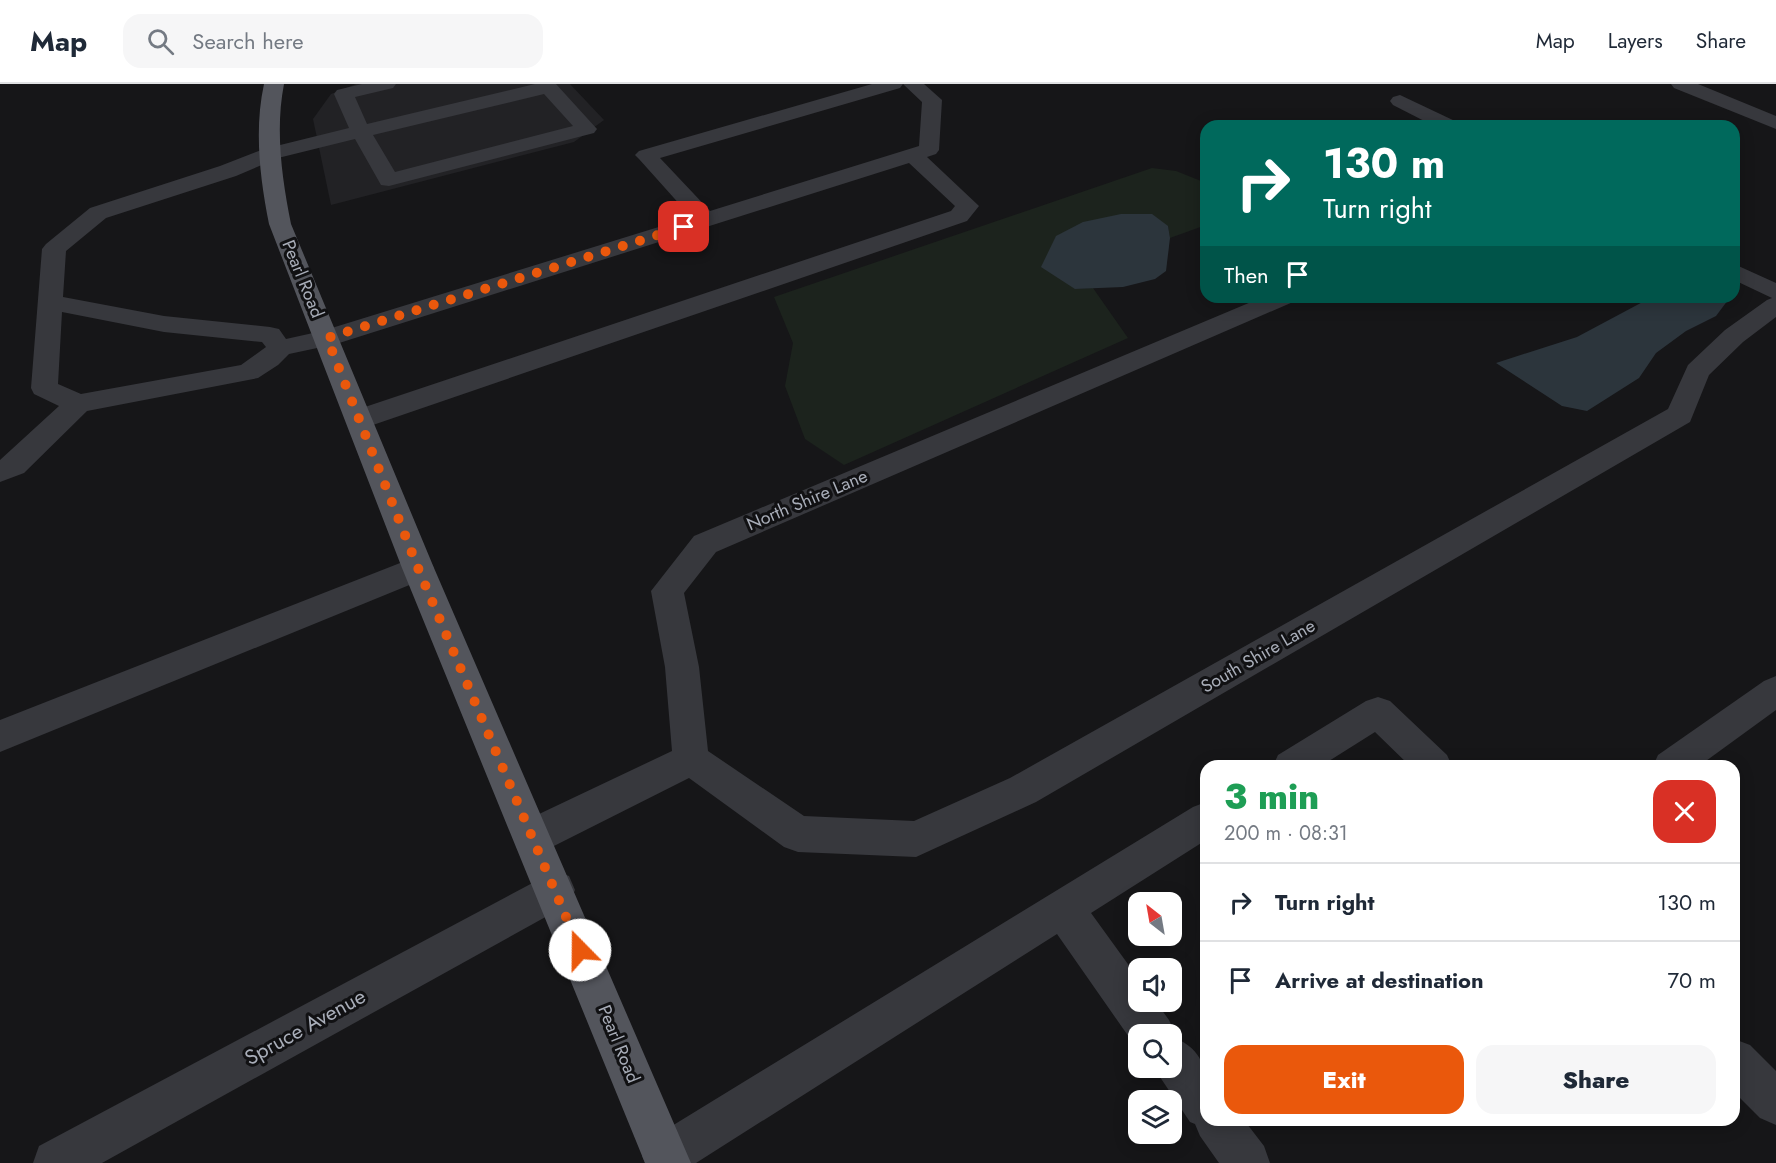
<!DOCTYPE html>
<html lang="en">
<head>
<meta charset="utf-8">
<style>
  :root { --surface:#fff; --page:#f6f6f7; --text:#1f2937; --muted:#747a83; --line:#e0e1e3; --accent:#ea580c }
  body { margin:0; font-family:Jost,sans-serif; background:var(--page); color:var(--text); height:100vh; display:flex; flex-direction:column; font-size:22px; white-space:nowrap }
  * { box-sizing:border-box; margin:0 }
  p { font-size:20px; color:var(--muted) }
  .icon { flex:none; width:33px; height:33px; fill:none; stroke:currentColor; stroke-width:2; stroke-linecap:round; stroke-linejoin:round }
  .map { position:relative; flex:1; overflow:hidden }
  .sheet { position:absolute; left:1200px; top:676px; width:540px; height:366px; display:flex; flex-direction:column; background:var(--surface); border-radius:18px; box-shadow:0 3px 15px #0003 }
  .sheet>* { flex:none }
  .banner { position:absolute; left:1200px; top:36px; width:540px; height:183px; border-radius:18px; box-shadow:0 3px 15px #0003; background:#00695c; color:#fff; overflow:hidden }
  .needle { width:39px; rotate:329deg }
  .tools { position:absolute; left:1128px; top:808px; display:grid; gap:12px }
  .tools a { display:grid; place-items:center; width:54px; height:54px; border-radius:12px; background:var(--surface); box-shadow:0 3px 15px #0003; font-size:30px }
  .pin { position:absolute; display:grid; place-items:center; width:51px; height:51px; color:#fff; margin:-26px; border-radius:12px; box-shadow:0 3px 9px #0006 }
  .me { position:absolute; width:66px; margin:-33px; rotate:338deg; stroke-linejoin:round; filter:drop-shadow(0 0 4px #0008) }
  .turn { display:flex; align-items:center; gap:21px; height:126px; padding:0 24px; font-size:27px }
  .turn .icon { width:78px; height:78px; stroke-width:2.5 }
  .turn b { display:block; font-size:42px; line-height:51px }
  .then { display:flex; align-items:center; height:57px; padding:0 24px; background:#0003; gap:12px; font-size:22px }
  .round { display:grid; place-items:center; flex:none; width:63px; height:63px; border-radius:18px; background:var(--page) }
  .headline { display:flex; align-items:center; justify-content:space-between; height:102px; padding:0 24px }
  h1 { font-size:36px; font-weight:800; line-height:45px; color:#1e9e55 }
  .primary-button { display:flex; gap:12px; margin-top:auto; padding:12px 24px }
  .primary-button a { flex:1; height:69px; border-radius:18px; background:var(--accent); color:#fff; font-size:24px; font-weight:800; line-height:69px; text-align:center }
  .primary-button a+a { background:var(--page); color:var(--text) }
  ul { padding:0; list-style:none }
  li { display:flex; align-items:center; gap:18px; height:78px; padding:0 24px; border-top:2px solid var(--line) }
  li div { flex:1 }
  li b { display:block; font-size:22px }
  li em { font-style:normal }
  header { display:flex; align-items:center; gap:36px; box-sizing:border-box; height:84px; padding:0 30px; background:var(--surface); border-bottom:2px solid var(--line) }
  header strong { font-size:28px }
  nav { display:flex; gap:33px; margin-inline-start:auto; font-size:21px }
  .search { width:420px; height:54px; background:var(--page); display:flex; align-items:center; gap:15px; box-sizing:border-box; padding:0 21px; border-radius:18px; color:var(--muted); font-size:22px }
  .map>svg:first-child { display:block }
</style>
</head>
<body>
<header>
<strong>Map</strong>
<div class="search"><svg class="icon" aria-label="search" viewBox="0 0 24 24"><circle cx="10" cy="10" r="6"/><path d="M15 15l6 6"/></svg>Search here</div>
<nav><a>Map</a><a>Layers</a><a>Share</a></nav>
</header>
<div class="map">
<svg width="1776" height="1079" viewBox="0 0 1776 1079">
  <rect width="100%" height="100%" fill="#161618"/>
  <polygon fill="#222225" points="356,0 570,0 604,36 574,58 331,121 313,35 331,10"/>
  <polygon fill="#1c231d" points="1152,84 1176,87 1206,99 1206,141 1170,154 1168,142 1075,205 1093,204 1128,254 844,381 805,355 785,302 793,259 774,213"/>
  <g fill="#2c353c">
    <polygon points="1121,130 1152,130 1168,142 1170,154 1166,187 1155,195 1123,203 1075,205 1041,183 1056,152 1083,138"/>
    <polygon points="1652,213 1723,213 1728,216 1716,232 1686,247 1656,269 1639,294 1587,327 1562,322 1496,279 1577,253"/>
  </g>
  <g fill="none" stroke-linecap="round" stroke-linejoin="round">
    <g fill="#37383d" fill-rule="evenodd">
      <path d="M 362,0 L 396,0 L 393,4 L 355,13 L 367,40 L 535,0 L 556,0 L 597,45 L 594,49 L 389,102 L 381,101 L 355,55 L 278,74 L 236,92 L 106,134 L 66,167 L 63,213 L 164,232 L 270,243 L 279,245 L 286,255 L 322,247 L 691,133 L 639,75 L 635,71 L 639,67 L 872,0 L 924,0 L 942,16 L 939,66 L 936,70 L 927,73 L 979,122 L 967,137 L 370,342 L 360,344 L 350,342 L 346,335 L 350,328 L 951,127 L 955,122 L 909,79 L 336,260 L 289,270 L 278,281 L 258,294 L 87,327 L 24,389 L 0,398 L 0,376 L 59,322 L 34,310 L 31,304 L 42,165 L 46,160 L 90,124 L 220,82 L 264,65 L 349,44 L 334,10 L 337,6 ZM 903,0 L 922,18 L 919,62 L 710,127 L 660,74 L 900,4 ZM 544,10 L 573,42 L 395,88 L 373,51 ZM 62,228 L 164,248 L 262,258 L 266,263 L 241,281 L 81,310 L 58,300 Z"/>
      <polygon points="1671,0 1698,0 1776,32 1776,45 1674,4"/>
      <polygon points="1400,11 1457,38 1460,42 1434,42 1393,21 1390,17 1393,13"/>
      <polygon points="1734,180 1776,199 1776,233 1743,258 1709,291 1690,338 1036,718 916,773 798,768 784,763 689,694 546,766 532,771 518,766 513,753 518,740 672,667 665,583 651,507 694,452 1263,213 1296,213 1293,218 716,468 684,509 699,583 708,667 804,732 914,737 1010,694 1668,325 1688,281 1725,246 1767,216 1772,214 1734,196"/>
      <polygon points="418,472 429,475 434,484 429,493 0,668 0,636"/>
      <polygon points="1776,592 1776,626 1699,682 1653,682 1658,671 1764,597"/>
      <polygon points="1378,613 1390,617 1447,671 1452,682 1410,682 1375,648 1321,682 1273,682 1278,671 1366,617"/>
      <path d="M 1206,718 L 1206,756 L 1091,829 L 1138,894 L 1138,918 L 1156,918 L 1169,936 L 1176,951 L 1175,954 C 1213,970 1206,1002 1206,1036 L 1244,1036 L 1264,1062 L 1270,1079 L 1219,1079 L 1200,1052 L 1195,1040 L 1190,1038 L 1154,984 L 1172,984 L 1172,951 L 1138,951 L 1138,966 L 1057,850 L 696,1079 L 645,1079 L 642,1072 L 649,1056 L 1193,723 Z"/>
      <polygon points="555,787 569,792 575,806 569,820 102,1079 33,1079 39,1062"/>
      <polygon points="1734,955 1750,961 1776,987 1776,1041 1760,1034 1734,1008"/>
    </g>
    <path fill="#53555c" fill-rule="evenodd" d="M 264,0 L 284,0 C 275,46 282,95 291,140 L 434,484 L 691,1079 L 645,1079 L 402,484 L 269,140 C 260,95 254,46 264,0 Z"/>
  </g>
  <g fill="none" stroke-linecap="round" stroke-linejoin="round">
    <polyline stroke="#ea580c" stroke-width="10" stroke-dasharray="0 18" points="580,866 418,484 327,254 684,143"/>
  </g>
  <g text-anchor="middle" stroke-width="6" stroke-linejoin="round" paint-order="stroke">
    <g font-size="18" fill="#a8adb8" stroke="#111113">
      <text transform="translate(303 195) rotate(68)" y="6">Pearl Road</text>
      <text transform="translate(807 416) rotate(-23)" y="6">North Shire Lane</text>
      <text transform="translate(1258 572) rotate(-30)" y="6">South Shire Lane</text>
      <text transform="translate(619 960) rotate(68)" y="6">Pearl Road</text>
    </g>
    <g font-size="21" fill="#a8adb8" stroke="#111113">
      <text transform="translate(305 943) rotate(-29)" y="7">Spruce Avenue</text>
    </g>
  </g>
</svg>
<div class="tools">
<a><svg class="needle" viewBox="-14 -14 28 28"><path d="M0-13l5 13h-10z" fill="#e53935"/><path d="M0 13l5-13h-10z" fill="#747a83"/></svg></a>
<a><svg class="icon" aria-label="sound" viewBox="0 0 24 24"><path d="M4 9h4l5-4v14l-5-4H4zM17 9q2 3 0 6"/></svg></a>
<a><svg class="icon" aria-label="search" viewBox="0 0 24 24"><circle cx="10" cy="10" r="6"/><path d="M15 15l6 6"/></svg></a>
<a><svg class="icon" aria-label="layers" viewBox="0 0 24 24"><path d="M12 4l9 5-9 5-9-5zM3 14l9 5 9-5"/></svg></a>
</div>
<div class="pin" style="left:684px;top:143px;background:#d93025"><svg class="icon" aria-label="arrive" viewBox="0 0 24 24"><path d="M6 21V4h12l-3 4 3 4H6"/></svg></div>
<svg class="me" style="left:580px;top:866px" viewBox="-20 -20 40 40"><circle r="19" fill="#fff"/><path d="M0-13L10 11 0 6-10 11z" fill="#ea580c"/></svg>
<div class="banner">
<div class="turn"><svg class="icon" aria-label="right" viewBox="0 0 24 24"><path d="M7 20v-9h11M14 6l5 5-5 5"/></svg><div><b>130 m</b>Turn right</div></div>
<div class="then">Then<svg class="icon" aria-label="arrive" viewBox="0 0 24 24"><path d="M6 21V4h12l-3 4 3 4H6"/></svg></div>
</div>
<section class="sheet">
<div class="headline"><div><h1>3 min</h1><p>200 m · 08:31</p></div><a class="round" style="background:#d93025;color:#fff"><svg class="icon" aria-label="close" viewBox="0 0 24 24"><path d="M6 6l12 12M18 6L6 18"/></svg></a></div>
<ul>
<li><svg class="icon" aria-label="right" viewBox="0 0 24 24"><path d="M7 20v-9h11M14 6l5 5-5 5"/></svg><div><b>Turn right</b></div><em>130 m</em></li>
<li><svg class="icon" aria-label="arrive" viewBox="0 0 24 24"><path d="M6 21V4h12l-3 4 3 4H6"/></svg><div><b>Arrive at destination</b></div><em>70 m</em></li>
</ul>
<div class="primary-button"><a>Exit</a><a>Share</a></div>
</section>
</div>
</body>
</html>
